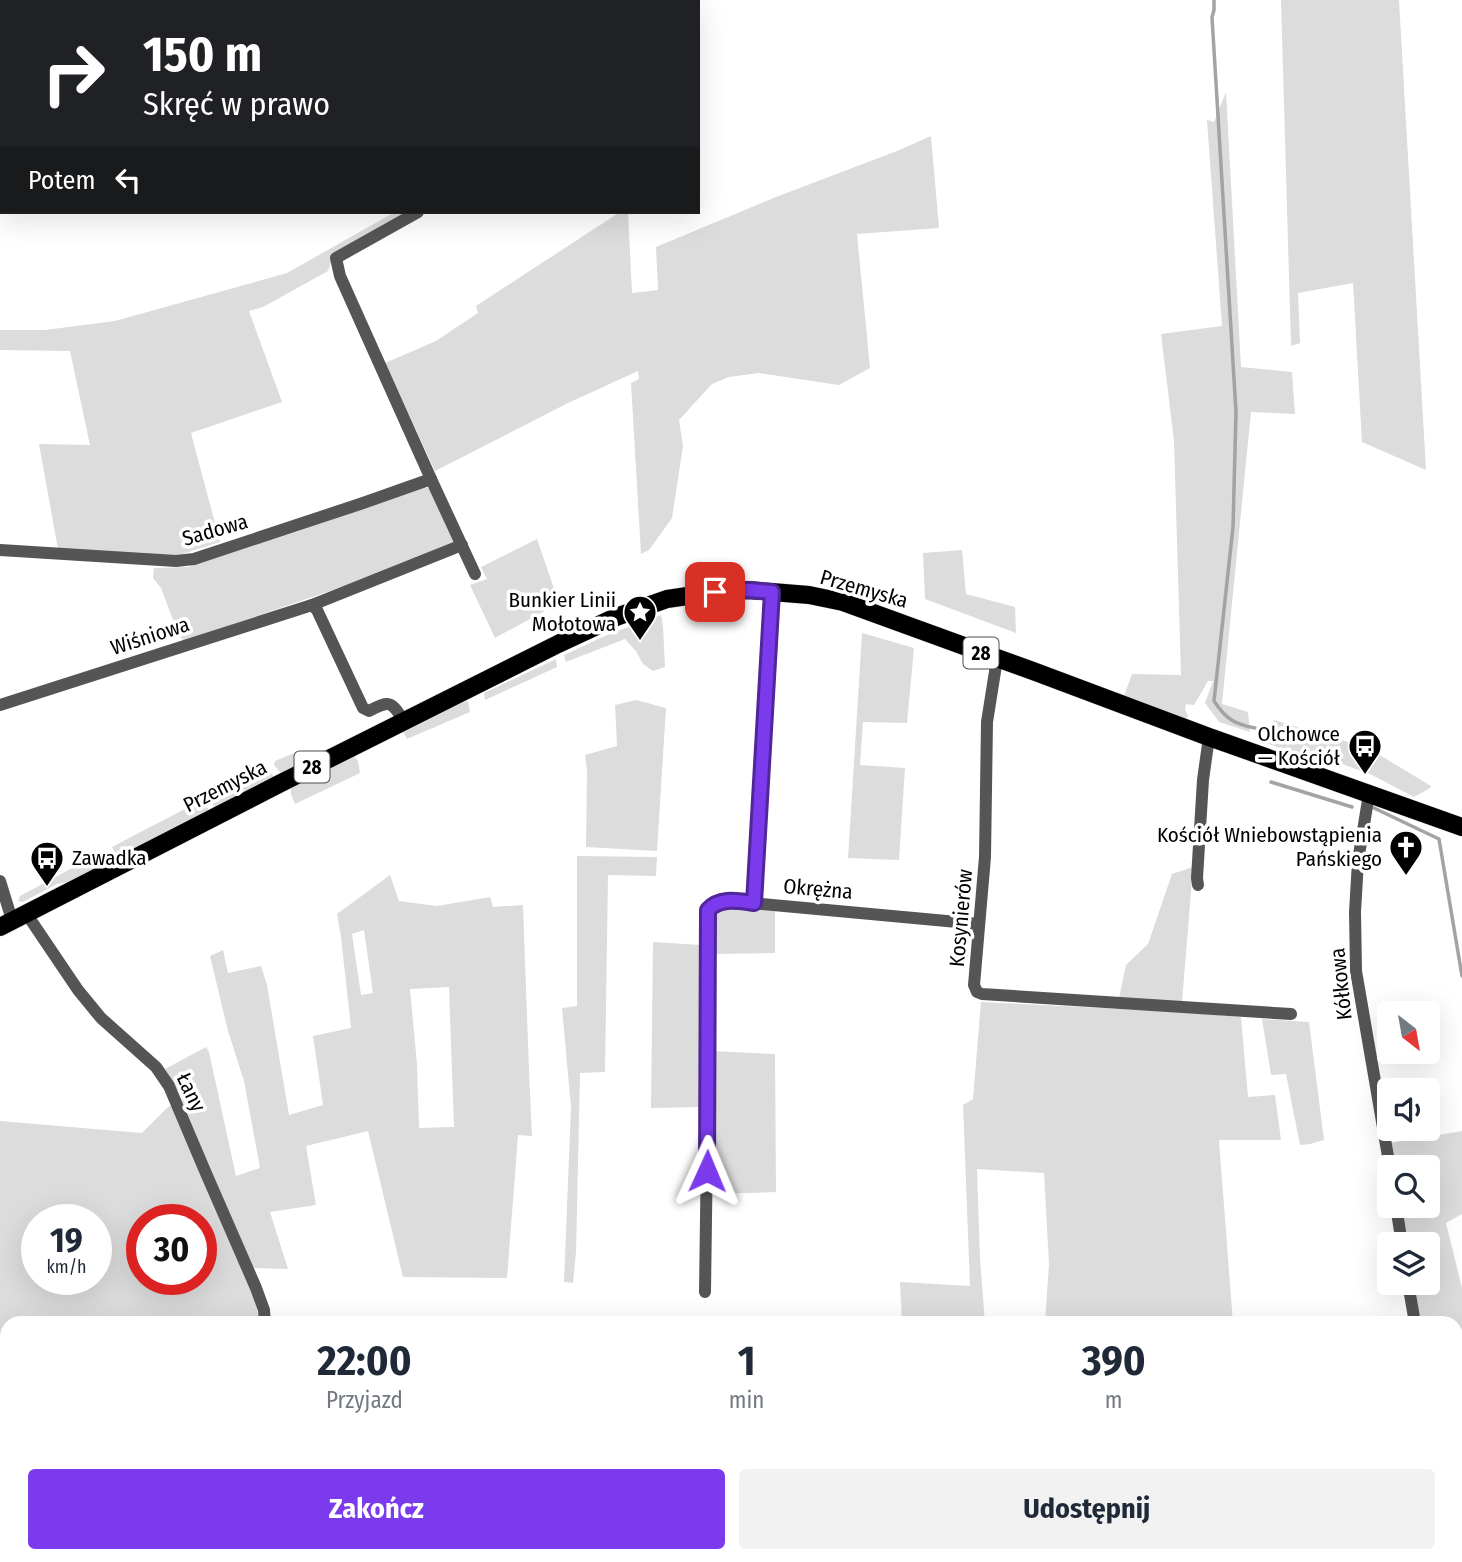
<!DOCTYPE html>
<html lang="pl">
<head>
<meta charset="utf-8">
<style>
  :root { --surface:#fff; --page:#f2f2f3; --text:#1f2937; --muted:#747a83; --accent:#7c3aed }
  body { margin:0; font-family:"Fira Sans Condensed",sans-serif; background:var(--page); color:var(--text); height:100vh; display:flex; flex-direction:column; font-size:26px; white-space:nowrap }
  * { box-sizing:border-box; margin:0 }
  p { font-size:23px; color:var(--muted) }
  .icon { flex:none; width:38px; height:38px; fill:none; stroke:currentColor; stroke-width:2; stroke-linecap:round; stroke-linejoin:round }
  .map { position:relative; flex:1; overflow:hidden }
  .details { position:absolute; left:0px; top:1316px; width:1463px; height:247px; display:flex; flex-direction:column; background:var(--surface); border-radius:21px 21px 0 0; box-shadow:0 7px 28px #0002 }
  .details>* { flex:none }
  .banner { position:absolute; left:0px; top:0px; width:700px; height:214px; box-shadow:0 7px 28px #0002; background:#202124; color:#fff; overflow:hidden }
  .needle { width:46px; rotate:149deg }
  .tools { position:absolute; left:1377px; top:1001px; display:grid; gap:14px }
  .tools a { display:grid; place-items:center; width:63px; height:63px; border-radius:7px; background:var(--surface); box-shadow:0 7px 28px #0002; font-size:35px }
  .speed { position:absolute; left:21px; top:1204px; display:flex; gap:14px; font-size:35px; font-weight:700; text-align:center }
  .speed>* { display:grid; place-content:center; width:91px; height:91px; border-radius:50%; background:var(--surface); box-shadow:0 7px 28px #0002; line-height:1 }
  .speed small { font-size:18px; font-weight:400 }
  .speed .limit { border:10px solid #d22; background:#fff; color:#111 }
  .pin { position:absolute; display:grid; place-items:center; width:60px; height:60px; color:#fff; margin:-30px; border-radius:14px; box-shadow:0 4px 10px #0006 }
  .me { position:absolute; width:77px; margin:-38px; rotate:1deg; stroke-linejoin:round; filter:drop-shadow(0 0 5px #0008) }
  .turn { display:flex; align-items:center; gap:24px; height:147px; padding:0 28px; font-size:32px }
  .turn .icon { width:91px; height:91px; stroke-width:2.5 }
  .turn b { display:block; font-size:49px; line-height:60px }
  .then { display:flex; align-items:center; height:66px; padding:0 28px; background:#0003; gap:14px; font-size:26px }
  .eta { display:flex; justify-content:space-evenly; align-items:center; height:119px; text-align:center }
  .eta b { font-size:42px; font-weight:700; line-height:49px }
  .action { display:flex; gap:14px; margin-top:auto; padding:14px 28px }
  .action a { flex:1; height:80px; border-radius:7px; background:var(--accent); color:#fff; font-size:28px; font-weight:700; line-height:80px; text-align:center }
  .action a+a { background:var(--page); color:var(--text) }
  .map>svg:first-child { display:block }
</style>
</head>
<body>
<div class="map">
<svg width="1462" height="1562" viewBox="0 0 1462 1562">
  <rect width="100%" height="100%" fill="#fff"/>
  <g fill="#dcdcdc" fill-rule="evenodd">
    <polygon points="1281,0 1399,0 1426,470 1362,442 1353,283 1298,293 1300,343 1291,346"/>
    <polygon points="1226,92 1241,367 1292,372 1295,414 1251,412 1222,704 1248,712 1250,732 1219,722 1205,703 1213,681 1208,681 1194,705 1186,704 1185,710 1188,716 1186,719 1124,696 1132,674 1181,675 1174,441 1161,334 1222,326 1207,120 1214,122"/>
    <polygon points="931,136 939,228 857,234 870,368 839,385 759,373 729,377 712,384 679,420 683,446 672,518 649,550 641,554 631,383 639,379 638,371 568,403 435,471 385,363 436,341 478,313 476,306 620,212 628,212 632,293 658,290 656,247 776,197 897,151"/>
    <polygon points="395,212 410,212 333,256 328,271 263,307 249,311 282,402 191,433 220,542 173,557 58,549 39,444 90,445 70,351 0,350 0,330 45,330 115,321 287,273"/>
    <polygon points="424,487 431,489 455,544 388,571 184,641 179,636 161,588 153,578 154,568 188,567 299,531"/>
    <polygon points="537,539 559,603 495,638 470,585 487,579 481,567"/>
    <polygon points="962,550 966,594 1015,607 1016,633 925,599 923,553"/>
    <polygon points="661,615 663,626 665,667 653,671 643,664 636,651 625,639 566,662 564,655 607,635"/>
    <polygon points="862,633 914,648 907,723 863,722 860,765 905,768 899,860 848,858"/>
    <polygon points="556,659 557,667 485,700 484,693"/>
    <polygon points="636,700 666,708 657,851 586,847 587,770 585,755 617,746 615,705"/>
    <polygon points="468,701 470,712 407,739 402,730 452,706"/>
    <polygon points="1274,720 1368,748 1431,786 1430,788 1414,797 1370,774 1342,764 1311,759 1266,743"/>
    <polygon points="299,751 303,753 307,760 282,774 274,765 275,761"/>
    <polygon points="353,755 358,761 360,773 295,804 291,794 291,787"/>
    <polygon points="263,767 269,770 273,776 273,779 215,807 210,802 211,796"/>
    <polygon points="200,801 204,802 208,809 207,812 120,856 117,856 112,847"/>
    <polygon points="104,851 108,852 113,860 73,881 57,884 23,902 18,901 20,896"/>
    <polygon points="577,856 657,857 656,876 608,875 605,1072 580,1073 576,1252 573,1283 564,1282 571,1107 562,1008 577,1006"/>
    <polygon points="1193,867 1182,1002 1119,998 1126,965 1148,944 1172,874"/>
    <path d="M 390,875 L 399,901 L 437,906 L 490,897 L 493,907 L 523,905 L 529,1071 L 532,1136 L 518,1135 L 507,1278 L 403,1277 L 368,1131 L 306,1146 L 316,1205 L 270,1212 L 288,1269 L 253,1268 L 220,1194 L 179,1092 L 165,1069 L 206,1047 L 209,1052 L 236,1176 L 260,1168 L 244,1081 L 228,1031 L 210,956 L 223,950 L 228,973 L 261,966 L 267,985 L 289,1115 L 323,1105 L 313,1036 L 351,1028 L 341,937 L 337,914 ZM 364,930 L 373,993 L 361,995 L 352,934 ZM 449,987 L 454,1127 L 419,1128 L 417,1064 L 410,989 Z"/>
    <polygon points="724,905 775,910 775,953 714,954 714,910"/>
    <polygon points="653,942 701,945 702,1107 651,1108"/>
    <polygon points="981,1002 1182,1012 1241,1017 1248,1097 1275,1095 1281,1140 1219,1140 1233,1323 1045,1323 1049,1264 1044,1173 977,1169 980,1259 985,1323 902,1323 900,1282 970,1286 963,1105 973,1099"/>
    <polygon points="1262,1019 1309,1022 1324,1140 1310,1144 1300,1145 1286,1074 1271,1075"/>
    <polygon points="712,1051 775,1054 776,1192 714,1194"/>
    <path d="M 169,1106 L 174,1107 L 252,1288 L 260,1323 L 7,1323 L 7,1556 L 86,1556 L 83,1562 L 0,1562 L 0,1121 L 142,1133 ZM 37,1220 L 96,1220 L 96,1279 L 37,1279 ZM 142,1220 L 201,1220 L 201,1279 L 142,1279 Z"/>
    <polygon points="1462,1131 1462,1214 1446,1223 1462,1288 1462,1391 1456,1402 1456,1323 1421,1323 1414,1283 1428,1283 1428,1244 1408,1244 1401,1206 1428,1206 1428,1167 1395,1167 1391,1143"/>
    <polygon points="1456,1550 1458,1562 1107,1562 1106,1556 1456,1556"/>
    <polygon points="239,1556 297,1556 295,1562 238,1562"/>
    <polygon points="384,1556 547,1556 548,1562 385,1562"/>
  </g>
  <polygon fill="#a3a3a3" points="0,0 317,0 314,2 2,2 2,117 0,117"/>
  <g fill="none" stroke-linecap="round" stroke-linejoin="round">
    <g stroke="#a3a3a3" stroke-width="3.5">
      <path d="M 1214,0 L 1214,10 L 1212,17 L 1236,412 L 1233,527 L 1214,701 C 1226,719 1234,724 1255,728"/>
      <polyline points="1271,782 1352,807"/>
      <polyline points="1374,808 1439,839 1462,976"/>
      <polyline points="1456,1382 1462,1373"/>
      <polyline points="1373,1562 1376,1556"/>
    </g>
    <defs>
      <polyline id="primary" points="0,927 279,784 558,644 616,617 667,599 715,592 748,590 772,592 809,595 843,602 1033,671 1209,737 1462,827"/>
    </defs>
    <use href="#primary" stroke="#dbdbdb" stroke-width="19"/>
    <g stroke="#555" stroke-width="12">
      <polyline points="418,212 336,258 340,276 431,479"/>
      <polyline points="0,550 176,561 194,559 363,503 431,479 475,574"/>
      <polyline points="312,605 462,545"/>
      <polyline points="997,659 987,722 985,857 974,985 977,992 982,994 1291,1014"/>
      <path d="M 0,705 L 312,605 L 317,610 L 363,708 L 369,711 C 390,700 391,701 404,721"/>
      <polyline points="1369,794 1358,861 1355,912 1356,971 1390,1168"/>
      <polyline points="0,881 12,920"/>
      <polyline points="1198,885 1197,878 1203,780 1209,737"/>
      <polyline points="754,903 772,592"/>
      <polyline points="26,913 78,990 101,1018 156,1067 169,1086 205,1171 256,1288 264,1310 265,1323"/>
      <polyline points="1396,1206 1402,1244"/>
      <polyline points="1408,1283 1415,1323"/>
      <polyline points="705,1292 708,1073 708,910 714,903 729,901 979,924"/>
      <polyline points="1456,1484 1462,1483"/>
      <polyline points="1456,1505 1462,1532"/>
      <polyline points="233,1562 233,1556"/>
    </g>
    <use href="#primary" stroke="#000" stroke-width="18"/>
  </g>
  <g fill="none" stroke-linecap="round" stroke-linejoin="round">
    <defs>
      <path id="route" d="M 707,1171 L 708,910 C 720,897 738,901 754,903 L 772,592 L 748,590 L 715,592"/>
    </defs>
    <use href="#route" stroke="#51269a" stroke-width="18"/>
    <use href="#route" stroke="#7c3aed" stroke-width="12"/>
  </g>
  <defs>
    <symbol id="sight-pin" viewBox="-11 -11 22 30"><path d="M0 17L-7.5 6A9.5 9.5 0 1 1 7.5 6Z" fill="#000" stroke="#fff"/><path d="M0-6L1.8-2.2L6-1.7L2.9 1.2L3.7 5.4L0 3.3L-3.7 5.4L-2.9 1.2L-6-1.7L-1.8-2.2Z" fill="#fff"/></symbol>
    <symbol id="bus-pin" viewBox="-11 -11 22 30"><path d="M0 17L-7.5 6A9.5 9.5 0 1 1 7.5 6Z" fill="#000" stroke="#fff"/><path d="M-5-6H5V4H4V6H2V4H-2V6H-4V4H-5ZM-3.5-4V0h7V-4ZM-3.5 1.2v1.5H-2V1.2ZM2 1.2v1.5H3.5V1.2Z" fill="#fff"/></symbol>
    <symbol id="church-pin" viewBox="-11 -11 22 30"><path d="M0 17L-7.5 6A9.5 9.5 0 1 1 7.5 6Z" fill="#000" stroke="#fff"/><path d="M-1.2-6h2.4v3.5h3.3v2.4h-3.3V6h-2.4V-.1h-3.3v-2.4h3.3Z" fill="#fff"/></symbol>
  </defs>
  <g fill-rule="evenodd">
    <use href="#sight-pin" x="621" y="593" width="38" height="52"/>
    <use href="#bus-pin" x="1346" y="727" width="38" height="52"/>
    <use href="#church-pin" x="1387" y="828" width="38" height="52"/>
    <use href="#bus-pin" x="28" y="839" width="38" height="52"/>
  </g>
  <g text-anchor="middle" stroke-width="7" stroke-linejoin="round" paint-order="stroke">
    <g fill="#fff" stroke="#4c4c4c" stroke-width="2">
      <rect x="963.5" y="637.5" width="35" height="31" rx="5"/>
      <rect x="294.5" y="751.5" width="35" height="31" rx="5"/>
    </g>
    <g font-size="19" font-weight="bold" fill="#000">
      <text x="981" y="660">28</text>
      <text x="312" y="774">28</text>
    </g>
    <g font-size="21" fill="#000" stroke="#fff">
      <text transform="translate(215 530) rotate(-16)" y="7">Sadowa</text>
      <text transform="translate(864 589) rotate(16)" y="7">Przemyska</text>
      <text transform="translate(150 636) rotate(-18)" y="7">Wiśniowa</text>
      <text transform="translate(225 786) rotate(-27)" y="7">Przemyska</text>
      <text transform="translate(818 889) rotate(5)" y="7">Okrężna</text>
      <text transform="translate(961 918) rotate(-85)" y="7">Kosynierów</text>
      <text transform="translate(1341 984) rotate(-96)" y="7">Kółkowa</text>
      <text transform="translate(191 1092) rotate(64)" y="7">Łany</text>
    </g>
    <g font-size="21" fill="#000" stroke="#fff" text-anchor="end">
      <text x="616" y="607">Bunkier Linii<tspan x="616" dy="24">Mołotowa</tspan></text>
      <text x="1340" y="741">Olchowce<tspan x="1340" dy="24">— Kościół</tspan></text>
      <text x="1382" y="842">Kościół Wniebowstąpienia<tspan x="1382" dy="24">Pańskiego</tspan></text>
      <text x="72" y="865" text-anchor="start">Zawadka</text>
    </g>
  </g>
</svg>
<div class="tools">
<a><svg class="needle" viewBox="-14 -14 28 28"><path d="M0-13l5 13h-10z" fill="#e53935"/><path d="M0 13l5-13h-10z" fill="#747a83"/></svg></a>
<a><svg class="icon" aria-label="sound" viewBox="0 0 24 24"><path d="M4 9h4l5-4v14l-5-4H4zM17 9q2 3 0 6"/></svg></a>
<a><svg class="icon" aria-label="search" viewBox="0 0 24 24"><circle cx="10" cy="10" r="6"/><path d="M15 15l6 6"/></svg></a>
<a><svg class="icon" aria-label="layers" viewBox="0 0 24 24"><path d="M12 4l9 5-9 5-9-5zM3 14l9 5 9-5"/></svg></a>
</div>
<div class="speed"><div>19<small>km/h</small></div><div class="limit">30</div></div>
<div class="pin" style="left:715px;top:592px;background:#d93025"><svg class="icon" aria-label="arrive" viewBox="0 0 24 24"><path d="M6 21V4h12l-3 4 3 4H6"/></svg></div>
<svg class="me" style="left:707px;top:1171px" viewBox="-20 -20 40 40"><path d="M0-17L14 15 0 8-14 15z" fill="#7c3aed" stroke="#fff" stroke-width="4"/></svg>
<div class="banner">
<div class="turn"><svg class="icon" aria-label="right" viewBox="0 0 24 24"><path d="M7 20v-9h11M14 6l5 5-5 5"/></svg><div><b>150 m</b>Skręć w prawo</div></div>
<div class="then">Potem<svg class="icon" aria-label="left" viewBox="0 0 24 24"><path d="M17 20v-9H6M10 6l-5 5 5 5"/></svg></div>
</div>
<section class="details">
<div class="eta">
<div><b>22:00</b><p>Przyjazd</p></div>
<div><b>1</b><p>min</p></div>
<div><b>390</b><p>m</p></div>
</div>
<div class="action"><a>Zakończ</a><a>Udostępnij</a></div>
</section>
</div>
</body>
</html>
